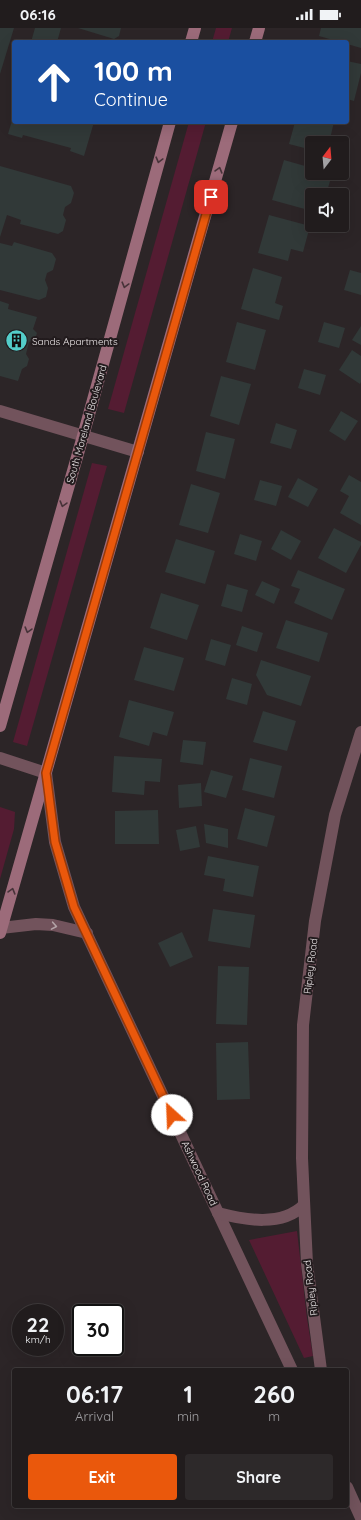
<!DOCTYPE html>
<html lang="en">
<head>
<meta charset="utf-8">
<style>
  :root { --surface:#211c1d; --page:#2d292a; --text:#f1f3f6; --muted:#a2a1a4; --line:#3e3a3b; --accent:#ea580c }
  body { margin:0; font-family:Quicksand,sans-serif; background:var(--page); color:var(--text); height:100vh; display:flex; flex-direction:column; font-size:15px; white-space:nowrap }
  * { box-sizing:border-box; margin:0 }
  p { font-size:13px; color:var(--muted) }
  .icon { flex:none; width:22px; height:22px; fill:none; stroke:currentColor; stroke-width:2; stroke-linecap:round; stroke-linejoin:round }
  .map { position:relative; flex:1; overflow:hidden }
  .side { position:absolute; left:12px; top:1340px; width:337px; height:140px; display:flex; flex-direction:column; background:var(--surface); border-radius:4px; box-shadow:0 4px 16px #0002,0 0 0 1px var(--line) }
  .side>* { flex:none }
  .guide { position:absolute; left:12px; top:12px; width:337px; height:84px; border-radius:4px; box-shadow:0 4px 16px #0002,0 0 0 1px var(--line); background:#1a4fa0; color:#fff; overflow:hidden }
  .needle { width:26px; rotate:16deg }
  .controls { position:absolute; left:305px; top:108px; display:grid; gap:8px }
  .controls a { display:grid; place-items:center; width:44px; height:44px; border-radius:4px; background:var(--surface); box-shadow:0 4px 16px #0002,0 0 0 1px var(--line); font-size:20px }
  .speed { position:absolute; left:12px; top:1276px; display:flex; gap:8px; font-size:20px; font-weight:700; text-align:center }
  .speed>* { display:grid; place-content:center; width:52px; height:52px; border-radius:50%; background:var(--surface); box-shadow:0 4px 16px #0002,0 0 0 1px var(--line); line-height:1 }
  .speed small { font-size:10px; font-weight:400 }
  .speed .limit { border:2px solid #111; border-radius:6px; background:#fff; color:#111 }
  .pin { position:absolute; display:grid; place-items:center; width:34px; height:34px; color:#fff; margin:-17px; border-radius:8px; box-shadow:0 2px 6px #0006 }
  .me { position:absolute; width:44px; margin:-22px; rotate:335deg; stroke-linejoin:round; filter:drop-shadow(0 0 3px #0008) }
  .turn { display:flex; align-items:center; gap:14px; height:84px; padding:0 16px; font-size:18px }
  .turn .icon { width:52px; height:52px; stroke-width:2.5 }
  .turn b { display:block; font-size:28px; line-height:34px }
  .eta { display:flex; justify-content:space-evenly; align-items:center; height:68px; text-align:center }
  .eta b { font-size:24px; font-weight:700; line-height:28px }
  .primary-button { display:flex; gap:8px; margin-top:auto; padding:8px 16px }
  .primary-button a { flex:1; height:46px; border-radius:4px; background:var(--accent); color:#fff; font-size:16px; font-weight:700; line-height:46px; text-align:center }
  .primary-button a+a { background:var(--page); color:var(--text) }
  .status { display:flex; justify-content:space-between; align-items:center; height:28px; padding:0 20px; background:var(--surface); direction:ltr }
  .status svg { height:11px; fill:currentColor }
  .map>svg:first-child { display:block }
</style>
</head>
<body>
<div class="status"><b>06:16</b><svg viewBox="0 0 49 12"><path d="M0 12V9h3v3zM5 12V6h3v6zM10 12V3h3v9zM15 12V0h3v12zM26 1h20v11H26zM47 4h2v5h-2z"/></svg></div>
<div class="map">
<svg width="361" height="1492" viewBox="0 0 361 1492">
  <rect width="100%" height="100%" fill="#2c2527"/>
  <g fill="#541c32">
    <polygon points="216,0 232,0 228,14 212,14"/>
    <polygon points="189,94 206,94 124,385 108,381"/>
    <polygon points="92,435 107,438 27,718 13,714"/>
    <polygon points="0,779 15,784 14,801 0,851"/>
    <polygon points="297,1203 307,1290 313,1328 304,1330 249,1212"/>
  </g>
  <g fill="#313938">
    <polygon points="0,0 14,0 0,46"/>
    <polygon points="35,0 61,0 57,14 31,14"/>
    <polygon points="78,0 121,0 119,8 114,11"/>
    <polygon points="321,0 361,0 361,20 347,16 347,14 340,14 319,8"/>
    <polygon points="347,33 361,36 361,45 354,73 347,71"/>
    <polygon points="14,86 14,94 94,94 84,128 70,123 71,120 23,107 22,110 8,106"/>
    <polygon points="295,94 334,94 329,115 312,115 312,122 289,116"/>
    <polygon points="284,132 312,140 312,145 332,146 326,167 312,167 312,183 272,172"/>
    <polygon points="0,138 71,158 74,165 71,175 65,179 63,187 66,192 63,203 58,206 20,196 21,192 7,187 0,209"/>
    <polygon points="269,187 310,198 303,224 291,221 288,233 258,225"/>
    <polygon points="14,214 52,225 56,231 53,242 47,245 45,252 48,260 46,269 39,272 0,262 0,215 12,218"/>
    <polygon points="253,240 282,249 275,275 283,278 279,292 241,281"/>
    <polygon points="350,242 361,245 361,267 344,262"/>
    <polygon points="0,273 9,276 8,281 37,289 33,301 37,305 35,311 29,314 26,326 29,331 27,338 22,341 18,353 0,348"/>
    <polygon points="237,294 266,302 255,342 226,334"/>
    <polygon points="324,294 345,300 339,320 318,314"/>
    <polygon points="361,298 361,317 352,312"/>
    <polygon points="352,322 361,328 361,354 360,356 339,342"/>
    <polygon points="304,341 326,347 320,367 298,360"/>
    <polygon points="221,348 251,356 239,397 210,388"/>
    <polygon points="341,383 358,393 345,413 329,403"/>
    <polygon points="276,395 297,402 291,421 270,415"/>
    <polygon points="206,404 235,411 225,451 196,443"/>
    <polygon points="349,447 361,454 361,497 340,485 349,468 340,463"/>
    <polygon points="298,450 318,461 308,479 288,469"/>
    <polygon points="260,452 282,458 276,478 254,472"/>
    <polygon points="191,456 220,465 208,505 179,497"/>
    <polygon points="334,500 361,514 361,517 346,545 318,530"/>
    <polygon points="281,502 301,513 291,532 271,521"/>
    <polygon points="240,506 262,513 256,533 234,526"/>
    <polygon points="176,511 215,523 205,556 165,544"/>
    <polygon points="298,542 345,561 332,592 294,575 300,561 291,558"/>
    <polygon points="262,553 280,561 274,576 255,567"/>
    <polygon points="227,556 248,562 242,584 221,578"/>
    <polygon points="161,565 199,577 187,612 150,600"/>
    <polygon points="286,592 328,605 319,634 276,620"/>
    <polygon points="242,598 263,605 257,624 236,617"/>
    <polygon points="211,611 231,617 225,638 205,632"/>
    <polygon points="144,619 184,630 174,663 134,652"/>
    <polygon points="261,632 311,648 301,678 267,667 256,647"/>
    <polygon points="232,650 252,656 247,677 226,671"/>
    <polygon points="129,672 174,684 167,708 153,704 149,718 119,709"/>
    <polygon points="263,683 296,693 287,723 253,714"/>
    <polygon points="183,712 206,714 203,737 180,734"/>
    <polygon points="114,728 162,731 160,754 145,753 144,767 112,764"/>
    <polygon points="250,730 282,738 274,770 242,762"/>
    <polygon points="211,742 233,748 226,770 204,764"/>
    <polygon points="201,755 202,778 179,780 178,757"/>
    <polygon points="245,780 275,788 267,819 237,811"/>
    <polygon points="158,782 159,816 115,816 115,783"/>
    <polygon points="204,796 228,801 228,820 206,815"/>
    <polygon points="196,798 200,819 180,823 176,802"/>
    <polygon points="208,828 259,838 253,869 223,863 225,851 204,847"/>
    <polygon points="213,881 255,887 250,920 208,913"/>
    <polygon points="182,904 193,929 170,939 158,915"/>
    <polygon points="218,938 249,939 247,997 216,996"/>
    <polygon points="248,1014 250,1071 217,1072 216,1015"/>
  </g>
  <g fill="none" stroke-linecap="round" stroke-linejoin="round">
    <g stroke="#72535c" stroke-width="12">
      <polyline points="0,383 138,424"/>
      <polyline points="0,730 46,745 55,814 74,879 292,1342"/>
      <polyline points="1,900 36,896 53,897 87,905"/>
      <path d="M 218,1185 C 245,1192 282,1199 304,1177"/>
      <polyline points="321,1342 307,1236 302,1130 303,997 315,893 335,787 361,704"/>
      <polyline points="347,1459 361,1490"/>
    </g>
    <g stroke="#9c6b7a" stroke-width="12">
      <polyline points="191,14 195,0"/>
      <polyline points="255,14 259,0"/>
      <polyline points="0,698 83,408 170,94"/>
      <polyline points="0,905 232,94"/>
    </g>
  </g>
  <defs><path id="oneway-chevron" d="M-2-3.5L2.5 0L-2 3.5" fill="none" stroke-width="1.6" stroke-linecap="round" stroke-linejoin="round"/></defs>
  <g stroke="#473339">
    <use href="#oneway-chevron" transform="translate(159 132) rotate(105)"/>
    <use href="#oneway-chevron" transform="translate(219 142) rotate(-74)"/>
    <use href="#oneway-chevron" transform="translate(125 257) rotate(105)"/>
    <use href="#oneway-chevron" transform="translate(63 476) rotate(106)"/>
    <use href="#oneway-chevron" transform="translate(28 602) rotate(106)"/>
    <use href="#oneway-chevron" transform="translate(12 863) rotate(-74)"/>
  </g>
  <use stroke="#b3a3a7" href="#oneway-chevron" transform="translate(54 898) rotate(10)"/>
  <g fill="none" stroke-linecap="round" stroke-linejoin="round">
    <defs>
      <polyline id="route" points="172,1087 74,879 55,814 46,745 211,169"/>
    </defs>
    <use href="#route" stroke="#983908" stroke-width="10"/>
    <use href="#route" stroke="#ea580c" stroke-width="7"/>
  </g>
  <defs>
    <symbol id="building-disc" viewBox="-11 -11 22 22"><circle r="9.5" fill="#53cdc9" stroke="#221b1d"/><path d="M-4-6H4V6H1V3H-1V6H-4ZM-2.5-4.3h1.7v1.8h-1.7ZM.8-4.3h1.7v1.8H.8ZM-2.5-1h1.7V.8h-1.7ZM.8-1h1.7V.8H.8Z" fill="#111"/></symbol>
  </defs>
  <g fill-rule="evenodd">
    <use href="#building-disc" x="4" y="300" width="25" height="25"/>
  </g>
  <g text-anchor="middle" stroke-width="4" stroke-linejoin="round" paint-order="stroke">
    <g font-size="10" fill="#e9e4e5" stroke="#221b1d" text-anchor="start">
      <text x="32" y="317">Sands Apartments</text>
    </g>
    <g font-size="10" fill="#e9e4e5" stroke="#221b1d">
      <text transform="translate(86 396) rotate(-74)" y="4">South Moreland Boulevard</text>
      <text transform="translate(310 938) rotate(-83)" y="4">Ripley Road</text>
      <text transform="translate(200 1145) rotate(65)" y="4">Ashwood Road</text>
      <text transform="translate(310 1260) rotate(-97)" y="4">Ripley Road</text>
    </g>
  </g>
</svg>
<div class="controls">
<a><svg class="needle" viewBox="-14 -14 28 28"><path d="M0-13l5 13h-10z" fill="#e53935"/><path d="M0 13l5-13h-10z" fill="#a2a1a4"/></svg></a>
<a><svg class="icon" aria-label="sound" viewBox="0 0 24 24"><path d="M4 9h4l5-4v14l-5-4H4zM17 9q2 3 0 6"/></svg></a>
</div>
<div class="speed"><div>22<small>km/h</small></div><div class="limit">30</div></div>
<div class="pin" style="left:211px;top:169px;background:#d93025"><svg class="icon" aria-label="arrive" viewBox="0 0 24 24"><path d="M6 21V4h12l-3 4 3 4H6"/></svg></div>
<svg class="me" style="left:172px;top:1087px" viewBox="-20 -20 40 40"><circle r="19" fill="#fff"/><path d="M0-13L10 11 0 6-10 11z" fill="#ea580c"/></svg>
<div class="guide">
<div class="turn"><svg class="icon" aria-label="ahead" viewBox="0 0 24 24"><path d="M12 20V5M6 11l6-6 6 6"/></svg><div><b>100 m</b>Continue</div></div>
</div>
<section class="side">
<div class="eta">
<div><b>06:17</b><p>Arrival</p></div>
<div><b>1</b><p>min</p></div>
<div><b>260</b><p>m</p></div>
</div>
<div class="primary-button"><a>Exit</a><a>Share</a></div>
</section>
</div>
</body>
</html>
